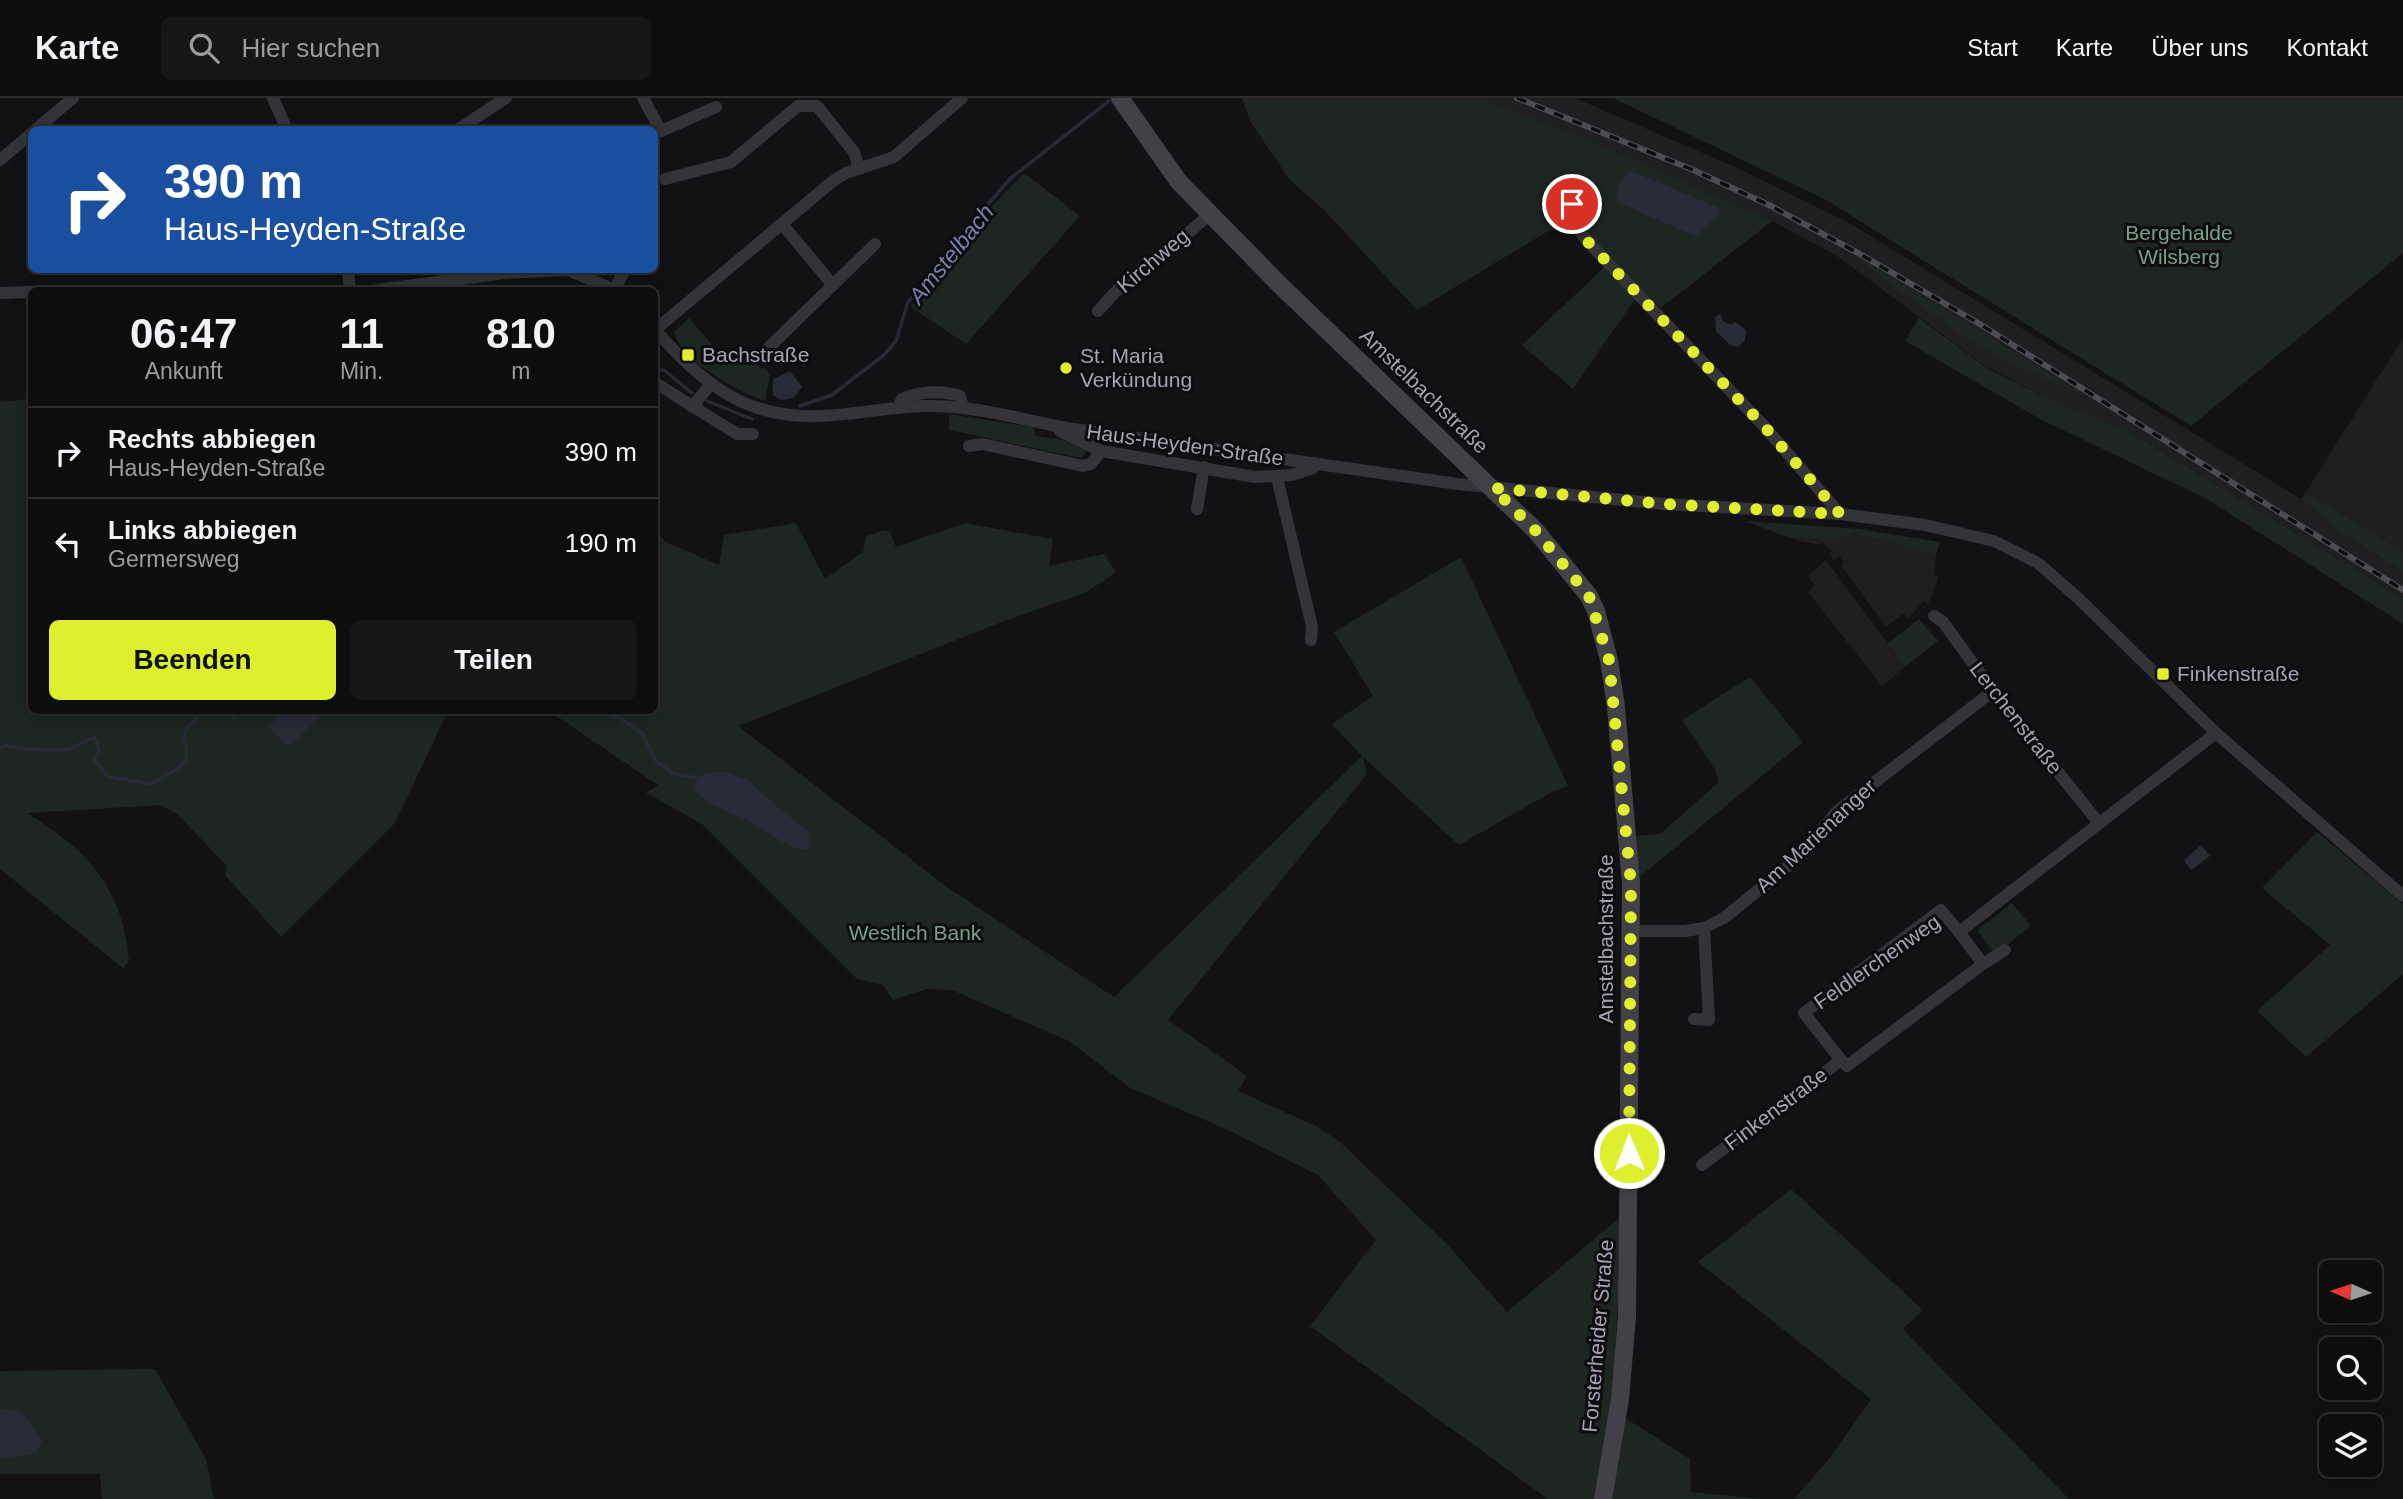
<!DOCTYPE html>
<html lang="de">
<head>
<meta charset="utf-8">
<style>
  :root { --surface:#0e0d0e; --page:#171617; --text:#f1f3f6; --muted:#9b9c9e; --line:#2e2d2e; --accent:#ddef2d }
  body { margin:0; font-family:Arial,sans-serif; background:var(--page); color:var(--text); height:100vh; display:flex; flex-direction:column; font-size:26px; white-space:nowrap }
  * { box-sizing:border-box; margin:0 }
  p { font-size:23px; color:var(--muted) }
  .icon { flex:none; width:38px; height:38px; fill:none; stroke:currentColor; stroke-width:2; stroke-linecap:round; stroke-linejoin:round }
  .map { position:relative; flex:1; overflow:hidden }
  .drawer { position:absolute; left:28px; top:189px; width:630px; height:427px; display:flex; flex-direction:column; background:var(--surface); border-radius:10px; box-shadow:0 4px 18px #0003,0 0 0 2px var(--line) }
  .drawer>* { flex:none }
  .hud { position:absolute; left:28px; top:28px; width:630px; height:147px; border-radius:10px; box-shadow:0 4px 18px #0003,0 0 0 2px var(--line); background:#1a4fa0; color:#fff; overflow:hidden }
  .needle { width:46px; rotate:273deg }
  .fabs { position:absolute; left:2319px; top:1162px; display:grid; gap:14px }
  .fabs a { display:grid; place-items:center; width:63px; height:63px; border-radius:10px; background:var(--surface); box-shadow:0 4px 18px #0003,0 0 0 2px var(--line); font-size:35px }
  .pin { position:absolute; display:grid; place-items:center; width:60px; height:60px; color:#fff; margin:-30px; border:4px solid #fff; border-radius:50%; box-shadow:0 2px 7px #0007 }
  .me { position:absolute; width:77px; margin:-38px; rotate:359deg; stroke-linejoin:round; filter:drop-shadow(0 0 5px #0008) }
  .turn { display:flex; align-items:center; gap:24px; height:147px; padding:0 21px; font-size:32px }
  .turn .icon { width:91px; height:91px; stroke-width:2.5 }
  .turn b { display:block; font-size:49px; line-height:60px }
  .eta { display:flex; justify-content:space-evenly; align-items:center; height:119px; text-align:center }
  .eta b { font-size:42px; font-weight:600; line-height:49px }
  .button { display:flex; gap:14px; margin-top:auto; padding:14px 21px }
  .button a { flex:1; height:80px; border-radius:10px; background:var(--accent); color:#111; font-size:28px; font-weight:600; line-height:80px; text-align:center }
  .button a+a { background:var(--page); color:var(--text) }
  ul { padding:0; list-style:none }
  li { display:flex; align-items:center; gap:21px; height:91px; padding:0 21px; border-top:2px solid var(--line) }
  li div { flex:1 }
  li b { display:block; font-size:26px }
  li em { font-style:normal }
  header { display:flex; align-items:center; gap:42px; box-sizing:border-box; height:98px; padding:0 35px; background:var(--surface); border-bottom:2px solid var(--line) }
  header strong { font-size:33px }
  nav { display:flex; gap:38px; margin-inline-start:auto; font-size:24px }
  .search { width:490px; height:63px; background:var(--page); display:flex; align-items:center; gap:18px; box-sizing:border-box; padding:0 24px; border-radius:10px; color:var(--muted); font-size:26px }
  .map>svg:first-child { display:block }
</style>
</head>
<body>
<header>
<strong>Karte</strong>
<div class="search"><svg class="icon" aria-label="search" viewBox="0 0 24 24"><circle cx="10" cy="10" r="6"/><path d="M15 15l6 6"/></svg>Hier suchen</div>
<nav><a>Start</a><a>Karte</a><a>Über uns</a><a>Kontakt</a></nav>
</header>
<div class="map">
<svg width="2403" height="1401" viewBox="0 0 2403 1401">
  <rect width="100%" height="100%" fill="#121113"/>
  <g fill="#1f1e20">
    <polygon points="1481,0 1575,0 1740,71 1851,126 2301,401 2335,430 2403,474 2403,500 2126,332 2050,301 1985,268 1837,158 1772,123 1591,42"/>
    <polygon points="2403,240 2403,453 2306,394"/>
    <polygon points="1854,435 1936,457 1934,477 1938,478 1938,482 1928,506 1924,503 1908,520 1903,516 1886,529 1841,467 1844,464 1840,458 1834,462 1830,456 1832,453 1822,444 1817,447 1787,439 1834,443"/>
    <polygon points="1826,462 1905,569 1882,588 1808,494 1815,488 1808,478"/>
  </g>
  <g fill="#1e2622">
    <polygon points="1242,0 1481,0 1591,42 1772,123 1661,210 1641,192 1573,291 1522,247 1611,163 1586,136 1575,117 1417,212 1324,112 1289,81 1250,23"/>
    <polygon points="1613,0 2403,0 2403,155 2191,328 1824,101"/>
    <polygon points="1024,75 1080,118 966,246 911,209 925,186 957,156 988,112"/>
    <polygon points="1862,160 2083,297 2007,264 1966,240 1860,163"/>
    <path d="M 689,220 L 725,262 L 732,259 L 736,262 L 747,255 L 761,271 L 764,269 L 770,277 L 765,303 C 740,295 678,261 674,234 Z"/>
    <polygon points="1919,220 1988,271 2050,301 2126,332 2403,500 2403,526 2205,400 2042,322 1905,243"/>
    <path d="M 31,301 L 32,612 L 448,613 L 395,725 L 281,839 L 225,777 L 227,768 L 178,717 L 161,707 L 27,715 C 87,752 123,789 129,863 L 123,870 L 0,771 L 0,304 Z"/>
    <polygon points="949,316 1033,329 1036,338 1063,342 1088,352 1081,360 949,332"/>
    <polygon points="2306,394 2403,453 2403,474 2335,430 2301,401"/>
    <polygon points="1746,423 1860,431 1940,444 1936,457 1854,435 1834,443 1787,439"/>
    <polygon points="796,425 825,481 863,454 866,438 885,432 890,434 896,449 965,425 1053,441 1049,468 1104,456 1116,474 1087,494 1002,524 738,628 947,789 1114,899 1362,658 1332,626 1373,598 1334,534 1461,459 1568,688 1552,694 1459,747 1363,659 1367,676 1168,922 1247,978 1238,993 1318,1029 1341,1045 1446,1145 1507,1214 1623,1117 1612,1312 1596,1401 1548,1401 1310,1228 1376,1142 1318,1077 1226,1031 1130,990 1069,943 952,892 927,891 893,902 883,887 857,881 702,726 646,695 658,687 549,613 654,612 655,431 666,444 719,467 724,437"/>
    <polygon points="1919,521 1938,543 1905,569 1888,545"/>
    <polygon points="1750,579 1803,644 1636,782 1635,738 1660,736 1719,684 1715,672 1682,622"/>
    <polygon points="2317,734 2403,806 2403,876 2306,959 2257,913 2330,847 2262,790"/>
    <polygon points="2012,805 2031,828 1995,856 1977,832"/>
    <polygon points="1791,1091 1923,1212 1903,1231 2069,1401 1794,1401 1829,1361 1871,1301 1698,1164"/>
    <polygon points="155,1271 206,1361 214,1401 102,1401 100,1376 0,1376 0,1273"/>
    <polygon points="1622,1318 1690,1361 1691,1394 1761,1401 1609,1401"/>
  </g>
  <g fill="#282a36">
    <path d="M 1631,73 L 1719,110 L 1720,115 L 1695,138 L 1617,104 C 1614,95 1621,77 1631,73 Z"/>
    <polygon points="1720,216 1723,223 1731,227 1735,224 1746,232 1745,243 1738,249 1730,247 1716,233 1715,219"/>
    <polygon points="790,273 802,289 794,300 782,302 773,297 773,281"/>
    <polygon points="286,612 326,612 326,613 289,648 268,629"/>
    <path d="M 724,674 L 748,682 L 779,711 L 808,732 L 811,748 L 808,752 C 786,751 773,736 755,726 C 733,714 710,711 694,691 C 696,674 709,674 724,674 Z"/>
    <polygon points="2201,747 2210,758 2191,772 2184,762"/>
    <polygon points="0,1311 22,1313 42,1342 37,1355 0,1361"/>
  </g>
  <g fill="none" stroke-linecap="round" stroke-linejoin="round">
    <g stroke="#282a36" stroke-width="3.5">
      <polyline points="654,271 664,272 692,295"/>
      <polyline points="707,303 752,321"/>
      <polyline points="800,308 832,297 884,257 896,243 908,204 970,136 987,107 1011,80 1109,3"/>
      <polyline points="223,612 233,619 237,612"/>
      <polyline points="596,612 620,620 642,635 656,663 672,675 696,680"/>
      <path d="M 0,650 L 5,647 C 15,651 61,654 71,650 C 79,647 86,642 95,640 L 99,652 L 95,662 L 108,679 L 152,686 L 178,670 L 186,661 C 189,645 176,633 196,623 L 198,612"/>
    </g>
    <g stroke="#343338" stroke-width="12">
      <polyline points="273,0 287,32"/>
      <polyline points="643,0 661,33 716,9"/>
      <polyline points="35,32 73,0"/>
      <polyline points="457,32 506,0"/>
      <polyline points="0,62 32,35"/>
      <polyline points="665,81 731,64 798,8 817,8 854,54 859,70"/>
      <polyline points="1572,106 1578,131 1588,144 1763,327 1840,416"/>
      <polyline points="782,126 832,186"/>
      <polyline points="348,172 350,192"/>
      <polyline points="377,192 505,175 568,172 615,192"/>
      <polyline points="614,192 625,172"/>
      <polyline points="0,195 32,194"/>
      <polyline points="1098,213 1119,190 1141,176 1210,116"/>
      <path d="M 654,231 C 704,286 745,322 823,318 C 857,316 891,309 924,308 C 974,307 1019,321 1067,330 L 1458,386 L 1665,406 L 1840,416 L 1925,427 L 1994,443 L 2038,465 L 2078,500 L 2216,635 L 2403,798"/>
      <polyline points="655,232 833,83 846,75 894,59 962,0"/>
      <polyline points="759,259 875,146"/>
      <polyline points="654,284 737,336 753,336"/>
      <polyline points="692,309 710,287"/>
      <path d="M 898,310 L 902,301 C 920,293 942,292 960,298 L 963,309"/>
      <polyline points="1060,333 1101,353 1255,379 1292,377 1313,370 1315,365"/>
      <polyline points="969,348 982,346 1083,368 1091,366 1101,353"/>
      <polyline points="1277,379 1312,529 1311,542"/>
      <polyline points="1197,411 1204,369"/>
      <polyline points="1934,518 1943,524 1993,593 2098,724"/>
      <polyline points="1631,833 1685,833 1704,830 1724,820 1804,755 1836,714 1993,593"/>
      <polyline points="1983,866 2005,852"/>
      <polyline points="1694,921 1709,922 1704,830"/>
      <polyline points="1841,962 1804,915 1941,812 1959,834"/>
      <polyline points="1702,1067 1841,962 1847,968 1983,866 1959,834 2216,635"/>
    </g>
    <polyline stroke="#424148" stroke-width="18" points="1120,0 1179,84 1282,189 1536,433 1589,498 1596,513 1609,562 1616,609 1631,786 1627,1219 1620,1301 1603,1401"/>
    <defs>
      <polyline id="rail" points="1517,0 1691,71 1769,107 1858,155 1978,225 2403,492"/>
    </defs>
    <use href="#rail" stroke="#4d4c53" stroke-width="6"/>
    <use href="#rail" stroke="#0d0d0e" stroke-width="3.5" stroke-dasharray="10" stroke-linecap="butt"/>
  </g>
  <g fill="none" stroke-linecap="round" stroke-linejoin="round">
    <polyline stroke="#ddef2d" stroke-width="12" stroke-dasharray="0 21.6" points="1572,106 1578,131 1588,144 1763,327 1840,416 1665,406 1493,390 1536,433 1589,498 1609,562 1631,786 1629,1055"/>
  </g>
  <g fill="#ddef2d" stroke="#0d0d0e" stroke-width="2.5">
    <rect x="681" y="250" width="14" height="14" rx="3.5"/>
    <circle cx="1066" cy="270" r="7"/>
    <rect x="2156" y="569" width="14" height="14" rx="3.5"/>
  </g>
  <g text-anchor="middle" stroke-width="6" stroke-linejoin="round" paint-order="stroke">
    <g font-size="21" fill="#7a9f8c" stroke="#0d0d0e">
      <text x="2179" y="142">Bergehalde<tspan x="2179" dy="24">Wilsberg</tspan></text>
      <text x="915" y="842">Westlich Bank</text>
    </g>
    <g font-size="21" fill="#a5a3b4" stroke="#0d0d0e">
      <text transform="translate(1153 163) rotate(-40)" y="7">Kirchweg</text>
      <text transform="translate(1424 293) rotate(44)" y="7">Amstelbachstraße</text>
      <text transform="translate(1185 347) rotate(8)" y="7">Haus-Heyden-Straße</text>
      <text transform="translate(2016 620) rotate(52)" y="7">Lerchenstraße</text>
      <text transform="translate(1816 738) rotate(-43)" y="7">Am Marienanger</text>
      <text transform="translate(1606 841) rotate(-90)" y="7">Amstelbachstraße</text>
      <text transform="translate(1877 864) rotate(-35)" y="7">Feldlerchenweg</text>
      <text transform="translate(1776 1011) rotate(-37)" y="7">Finkenstraße</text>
      <text transform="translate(1598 1238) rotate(-85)" y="7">Forsterheider Straße</text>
    </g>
    <g font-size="21" fill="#a5a3b4" stroke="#0d0d0e" text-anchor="start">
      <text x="702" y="264">Bachstraße</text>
      <text x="1080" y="265">St. Maria<tspan x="1080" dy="24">Verkündung</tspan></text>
      <text x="2177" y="583">Finkenstraße</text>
    </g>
    <g font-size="23" font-style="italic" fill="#7a7faf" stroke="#0d0d0e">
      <text transform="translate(951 156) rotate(-51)" y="8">Amstelbach</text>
    </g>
  </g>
</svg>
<div class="fabs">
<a><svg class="needle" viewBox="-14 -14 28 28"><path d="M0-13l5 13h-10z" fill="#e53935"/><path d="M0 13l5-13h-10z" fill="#9b9c9e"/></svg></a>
<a><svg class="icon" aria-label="search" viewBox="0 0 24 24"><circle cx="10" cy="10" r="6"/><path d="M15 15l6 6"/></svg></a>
<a><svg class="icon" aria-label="layers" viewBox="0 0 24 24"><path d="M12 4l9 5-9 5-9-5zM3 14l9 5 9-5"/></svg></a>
</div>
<div class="pin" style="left:1572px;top:106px;background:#d93025"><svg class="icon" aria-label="arrive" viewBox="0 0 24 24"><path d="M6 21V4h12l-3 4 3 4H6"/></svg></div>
<svg class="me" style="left:1629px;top:1055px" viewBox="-20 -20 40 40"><circle r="17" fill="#ddef2d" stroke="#fff" stroke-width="3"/><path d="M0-11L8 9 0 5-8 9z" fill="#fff"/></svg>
<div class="hud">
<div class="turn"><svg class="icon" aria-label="right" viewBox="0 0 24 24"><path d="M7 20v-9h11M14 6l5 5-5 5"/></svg><div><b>390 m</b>Haus-Heyden-Straße</div></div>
</div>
<section class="drawer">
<div class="eta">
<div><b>06:47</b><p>Ankunft</p></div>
<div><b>11</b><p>Min.</p></div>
<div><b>810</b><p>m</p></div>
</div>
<ul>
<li><svg class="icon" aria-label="right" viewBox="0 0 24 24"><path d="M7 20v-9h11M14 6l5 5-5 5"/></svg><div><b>Rechts abbiegen</b><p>Haus-Heyden-Straße</p></div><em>390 m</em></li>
<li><svg class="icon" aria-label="left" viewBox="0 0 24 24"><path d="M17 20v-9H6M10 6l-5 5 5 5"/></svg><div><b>Links abbiegen</b><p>Germersweg</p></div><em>190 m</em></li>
</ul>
<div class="button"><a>Beenden</a><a>Teilen</a></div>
</section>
</div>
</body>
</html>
